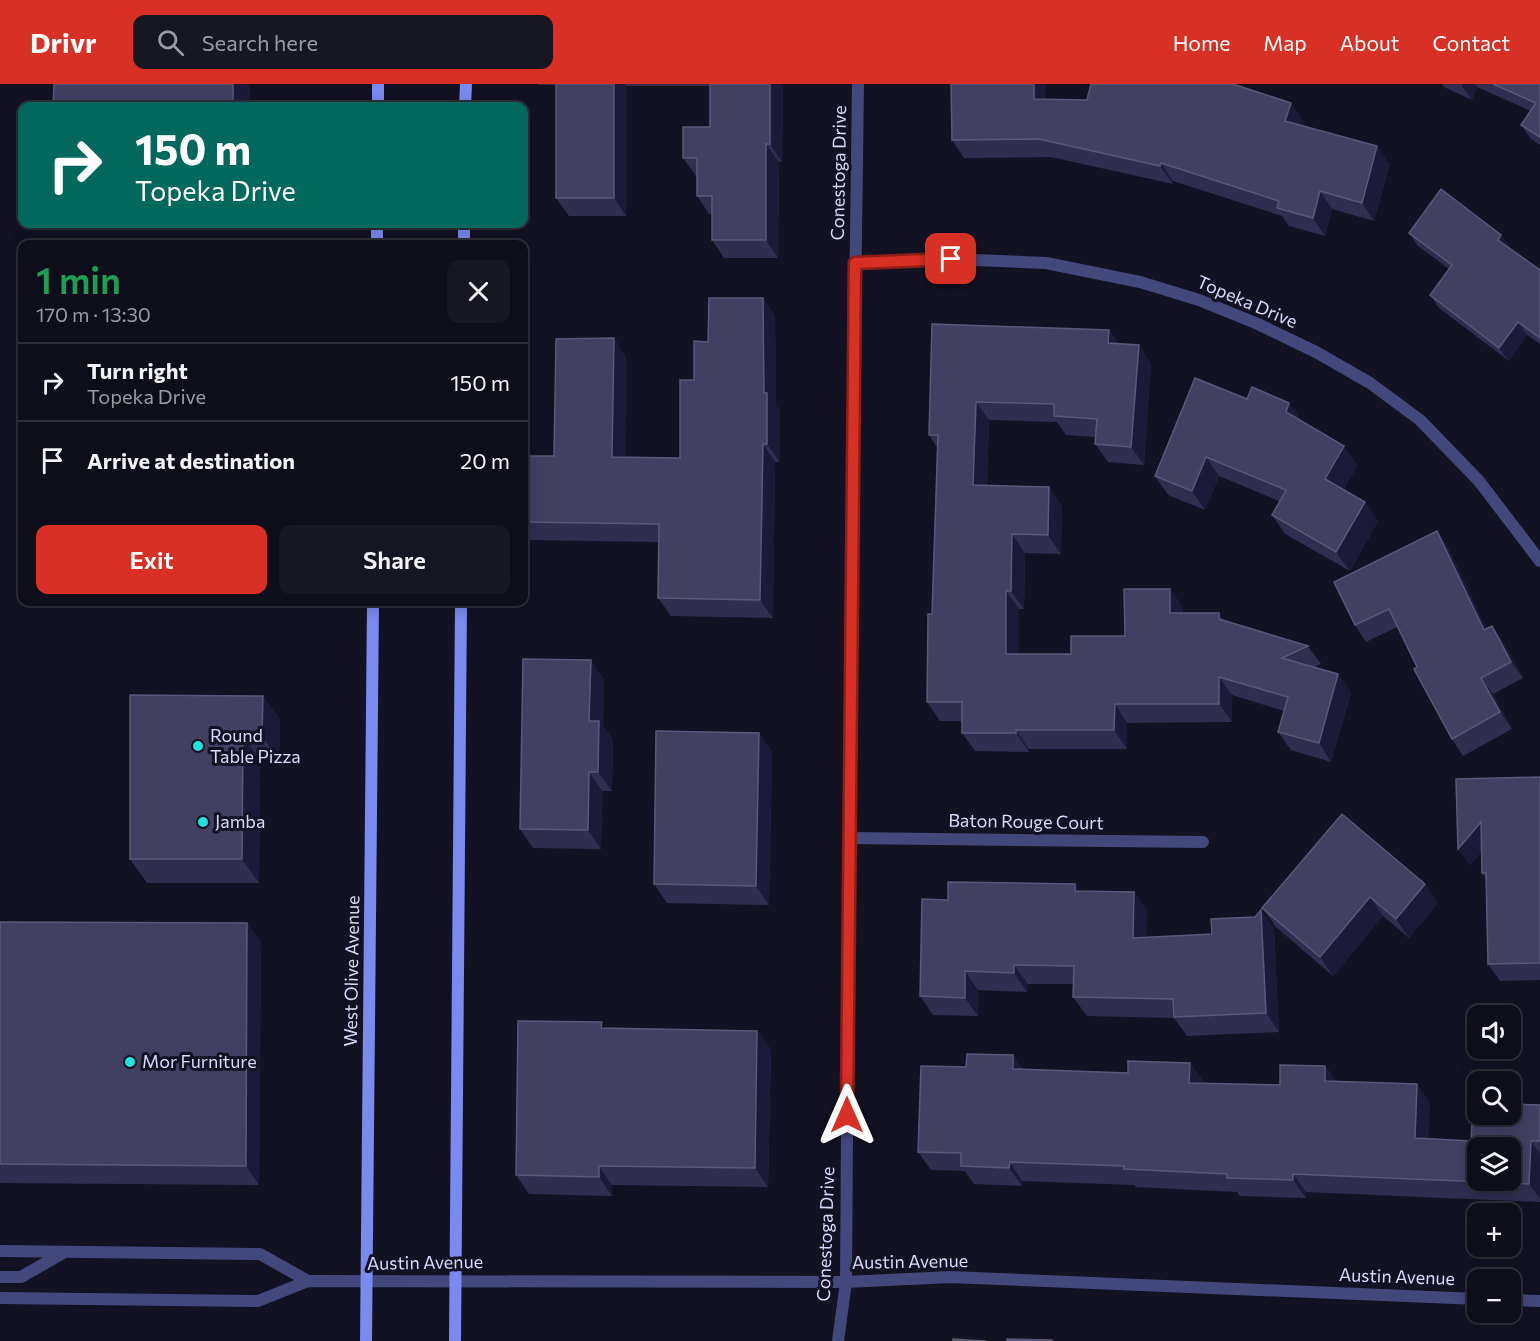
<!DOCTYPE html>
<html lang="en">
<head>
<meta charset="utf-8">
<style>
  :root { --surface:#0e0e1a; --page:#171723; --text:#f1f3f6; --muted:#9b9ca2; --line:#2e2e39; --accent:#d93025 }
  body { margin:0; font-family:Commissioner,sans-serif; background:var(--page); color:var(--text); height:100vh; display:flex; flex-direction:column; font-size:22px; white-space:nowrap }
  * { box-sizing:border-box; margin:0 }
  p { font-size:20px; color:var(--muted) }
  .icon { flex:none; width:33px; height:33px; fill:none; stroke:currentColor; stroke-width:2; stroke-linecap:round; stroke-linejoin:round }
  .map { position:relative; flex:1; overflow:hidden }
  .drawer { position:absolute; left:18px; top:156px; width:510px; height:366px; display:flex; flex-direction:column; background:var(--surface); border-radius:12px; box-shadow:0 3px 15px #0003,0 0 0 2px var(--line) }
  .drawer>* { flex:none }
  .top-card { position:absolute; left:18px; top:18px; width:510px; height:126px; border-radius:12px; box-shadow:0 3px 15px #0003,0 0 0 2px var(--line); background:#00695c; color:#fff; overflow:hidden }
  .buttons { position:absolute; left:1467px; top:921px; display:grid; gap:12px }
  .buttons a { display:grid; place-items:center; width:54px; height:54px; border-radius:12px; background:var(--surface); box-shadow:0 3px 15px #0003,0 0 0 2px var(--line); font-size:30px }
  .pin { position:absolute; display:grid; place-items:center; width:51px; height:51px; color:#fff; margin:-26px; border-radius:12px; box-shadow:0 3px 9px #0006 }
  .me { position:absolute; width:66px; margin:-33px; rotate:0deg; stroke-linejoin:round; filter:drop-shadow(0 0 4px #0008) }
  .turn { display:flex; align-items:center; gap:21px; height:126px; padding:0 18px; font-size:27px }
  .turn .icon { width:78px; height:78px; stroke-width:2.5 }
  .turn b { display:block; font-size:42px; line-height:51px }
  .round { display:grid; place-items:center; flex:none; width:63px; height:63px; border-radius:12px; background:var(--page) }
  .overview { display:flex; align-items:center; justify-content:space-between; height:102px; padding:0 18px }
  h1 { font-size:36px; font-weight:600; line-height:45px; color:#1e9e55 }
  .primary-button { display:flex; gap:12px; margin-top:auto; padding:12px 18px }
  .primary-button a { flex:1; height:69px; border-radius:12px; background:var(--accent); color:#fff; font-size:24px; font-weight:600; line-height:69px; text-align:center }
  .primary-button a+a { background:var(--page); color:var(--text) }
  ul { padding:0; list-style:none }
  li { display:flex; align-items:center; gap:18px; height:78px; padding:0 18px; border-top:2px solid var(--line) }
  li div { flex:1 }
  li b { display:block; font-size:22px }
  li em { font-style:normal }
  header { display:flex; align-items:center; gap:36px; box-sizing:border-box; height:84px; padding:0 30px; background:var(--accent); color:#fff }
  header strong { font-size:28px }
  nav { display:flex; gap:33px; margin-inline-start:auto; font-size:21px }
  .search { width:420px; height:54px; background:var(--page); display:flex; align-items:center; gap:15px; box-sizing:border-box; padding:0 21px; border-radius:12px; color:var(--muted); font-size:22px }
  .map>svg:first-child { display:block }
</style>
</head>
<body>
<header>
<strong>Drivr</strong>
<div class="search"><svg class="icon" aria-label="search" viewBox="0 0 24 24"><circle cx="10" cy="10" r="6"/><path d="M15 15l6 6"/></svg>Search here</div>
<nav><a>Home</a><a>Map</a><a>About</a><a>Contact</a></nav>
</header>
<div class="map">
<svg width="1540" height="1257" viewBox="0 0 1540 1257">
  <rect width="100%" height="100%" fill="#121223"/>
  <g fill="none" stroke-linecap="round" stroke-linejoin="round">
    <g stroke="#43487c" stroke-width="12">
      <polyline points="855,179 951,175 1046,179 1140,198 1199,216 1258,240 1316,268 1370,299 1420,336 1479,397 1540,477"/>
      <polyline points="849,754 1203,758"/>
      <polyline points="0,1167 260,1170 308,1197"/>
      <polyline points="0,1193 21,1193 63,1169"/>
      <polyline points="0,1214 258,1217 308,1197 846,1198 950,1193 1478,1215"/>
      <polyline points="1510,1216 1540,1217"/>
      <polyline points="838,1257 846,1198 850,598 858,0"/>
    </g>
    <g stroke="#7c89ee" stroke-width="12">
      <polyline points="378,22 378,0"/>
      <polyline points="465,22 466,0"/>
      <polyline points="377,160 377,140"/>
      <polyline points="464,160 464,140"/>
      <polyline points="366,1257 373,518"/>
      <polyline points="455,1257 461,518"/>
    </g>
  </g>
  <g fill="#302d4f">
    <polygon points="54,0 250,0 250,22 53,22"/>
    <polygon points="538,0 783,0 782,78 779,78 778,174 724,174 712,156 712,130 709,130 697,112 697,92 696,92 683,74 710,43 710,2 626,2 626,132 569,132 556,114 556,1 539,1"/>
    <polygon points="951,0 1046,0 1046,15 1304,37 1302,41 1390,80 1374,137 1332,125 1325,152 1289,142 1282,132 1173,97 1173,100 1051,73 964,74 952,56"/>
    <polygon points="1442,0 1540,0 1540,61 1531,55 1521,41 1531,27 1477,3 1472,16 1444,3"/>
    <polygon points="1409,149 1501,151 1510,165 1540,186 1540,260 1527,251 1509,277 1439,224 1430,211 1449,185 1418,162"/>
    <polygon points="763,214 775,232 776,322 780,327 780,378 775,378 773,534 671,532 658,514 659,458 530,456 524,446 524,372 554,372 626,272 625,373 680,374 694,296 708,258"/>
    <polygon points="932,240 1109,246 1119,260 1151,279 1144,381 1108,378 1095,360 1096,353 1066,351 1057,338 989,336 987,402 1062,422 1061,470 1025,469 1024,525 1019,525 1019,570 1071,570 1125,552 1183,523 1183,529 1224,537 1308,562 1321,580 1314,583 1338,590 1351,609 1331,678 1291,666 1278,648 1284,627 1232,611 1232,638 1127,639 1127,665 1029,665 1029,668 975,667 962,649 962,637 940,637 927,618 932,530 937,363 929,351"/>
    <polygon points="1302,337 1358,381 1343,405 1378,437 1350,487 1285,450 1272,431 1279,417 1219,392 1205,426 1168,411 1155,392"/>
    <polygon points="1437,447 1448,464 1487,545 1492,542 1504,559 1523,594 1493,610 1512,645 1463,672 1452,655 1397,543 1366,558 1355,541"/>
    <polygon points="604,595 603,642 613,656 612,707 602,707 601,765 533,764 520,745"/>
    <polygon points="263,612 280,636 279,676 260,676 259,799 147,799 130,775"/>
    <polygon points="772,667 769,821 667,819 654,800"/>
    <polygon points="1540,693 1540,896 1500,897 1488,880 1486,795 1482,789 1482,767 1470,781 1458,765"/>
    <polygon points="1425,800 1438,819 1409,854 1383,832 1333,892 1276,843 1262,824"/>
    <polygon points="1080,807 1134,808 1147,827 1146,853 1212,850 1255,833 1261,826 1274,845 1279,948 1187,952 1174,934 1087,932 1073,913 1074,900 1028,900 1027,908 978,906 978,932 933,931 920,912 948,816"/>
    <polygon points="0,838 261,858 259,1101 0,1099"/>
    <polygon points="605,944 757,947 771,966 768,1103 612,1101 612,1112 529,1110 516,1091"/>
    <polygon points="1013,971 1023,985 1128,989 1190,979 1203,997 1203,999 1280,1001 1325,982 1336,997 1430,1019 1428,1054 1471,1057 1540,1021 1540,1118 1306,1108 1306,1114 1240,1112 1237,1108 1136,1103 1134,1101 1022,1097 1022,1102 974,1100 965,1087 931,1086 918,1068 966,983"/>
  </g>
  <g fill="#1c1a36">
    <polygon points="233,0 250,0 250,22 237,22 233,17"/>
    <polygon points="614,0 625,0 626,2 626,132 614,114"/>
    <polygon points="770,0 783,0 782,78 770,60"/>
    <polygon points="1034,0 1046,0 1046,33 1034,15"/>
    <polygon points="1463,0 1475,0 1477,3 1472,16 1462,2"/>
    <polygon points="1291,19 1304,37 1298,55 1285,37"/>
    <polygon points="766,60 779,78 778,174 766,156"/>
    <polygon points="1377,62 1390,80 1374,137 1362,119"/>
    <polygon points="1161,79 1173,97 1173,100 1160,82"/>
    <polygon points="1320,107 1332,125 1325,152 1313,134"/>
    <polygon points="1501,151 1511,164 1507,169 1498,156"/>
    <polygon points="763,214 775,232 776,322 780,327 780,378 767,360 764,309"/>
    <polygon points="1518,238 1527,251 1509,277 1499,264"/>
    <polygon points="1109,246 1122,264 1108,259"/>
    <polygon points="614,254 626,272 625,391 612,373"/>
    <polygon points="1139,261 1151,279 1144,381 1131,363"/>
    <polygon points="976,318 989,336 986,420 973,401"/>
    <polygon points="1289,319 1303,338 1286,328"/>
    <polygon points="763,360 775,378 773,534 760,516"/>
    <polygon points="1344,362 1358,381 1339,414 1325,395"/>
    <polygon points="1206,373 1219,392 1205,426 1192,407"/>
    <polygon points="1049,403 1062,422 1061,470 1048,451"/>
    <polygon points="1365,418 1378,437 1350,487 1336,468"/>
    <polygon points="1437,447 1448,464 1496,563 1484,546"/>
    <polygon points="1012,450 1025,469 1024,525 1011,507"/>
    <polygon points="1170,505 1183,523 1183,548 1170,529"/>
    <polygon points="1006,507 1019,525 1019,588 1006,570"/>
    <polygon points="1219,529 1232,548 1219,535"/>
    <polygon points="1492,542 1504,559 1523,594 1511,578"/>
    <polygon points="591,576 604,595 603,642 613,656 612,707 598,688 589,637"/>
    <polygon points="1338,590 1351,609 1331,678 1319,659"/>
    <polygon points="1219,593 1232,611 1232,638 1219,620"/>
    <polygon points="1481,594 1493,610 1512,645 1500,628"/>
    <polygon points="263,612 280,636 279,676 262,652"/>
    <polygon points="1115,620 1127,639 1127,665 1114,646"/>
    <polygon points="1016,646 1029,665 1029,668 1016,649"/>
    <polygon points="759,649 772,667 769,821 756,802"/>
    <polygon points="243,652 260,676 259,799 242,775"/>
    <polygon points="589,688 602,707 601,765 588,746"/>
    <polygon points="1481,738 1493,754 1470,781 1458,765"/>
    <polygon points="1075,800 1089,819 1075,807"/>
    <polygon points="1425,800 1438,819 1409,854 1396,835"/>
    <polygon points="1134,808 1147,827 1146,873 1133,854"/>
    <polygon points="1370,813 1383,832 1333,892 1320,873"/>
    <polygon points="1261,826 1274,845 1279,948 1266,929"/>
    <polygon points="247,839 261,858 259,1101 246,1082"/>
    <polygon points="1014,881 1028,900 1027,908 1014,889"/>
    <polygon points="965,887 978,906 978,932 965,914"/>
    <polygon points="757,947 771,966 768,1103 755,1084"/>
    <polygon points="1013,971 1026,989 1013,985"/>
    <polygon points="1190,979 1203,997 1202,1017 1189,999"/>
    <polygon points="1325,982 1338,1000 1325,997"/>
    <polygon points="1417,1000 1430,1019 1428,1072 1415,1054"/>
    <polygon points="1531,1057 1540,1070 1540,1115 1529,1100"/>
    <polygon points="1010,1078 1022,1097 1022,1102 1009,1084"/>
    <polygon points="599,1082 612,1101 612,1112 599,1093"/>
    <polygon points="1293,1090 1306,1108 1306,1114 1293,1096"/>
  </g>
  <g fill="#424061" stroke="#5a5879" stroke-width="1.5" fill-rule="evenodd">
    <polygon points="54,0 233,0 233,17 186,17 186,22 53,22"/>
    <rect x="556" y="0" width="58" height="114"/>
    <polygon points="710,0 770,0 770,60 766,60 766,156 712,156 712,112 697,112 697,74 683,74 683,43 710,43"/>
    <polygon points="951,0 1034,0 1034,15 1087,16 1091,0 1233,0 1291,19 1285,37 1377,62 1362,119 1320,107 1313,134 1277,124 1279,117 1161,79 1160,82 1039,55 952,56"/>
    <polygon points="1493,0 1540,0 1540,53 1521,41 1536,19"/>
    <polygon points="1441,105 1501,151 1498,156 1540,186 1540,254 1518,238 1499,264 1430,211 1452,181 1409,149"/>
    <polygon points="709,214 763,214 764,309 767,309 767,360 763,360 760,516 658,514 659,440 524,438 524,372 554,372 556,255 614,254 612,373 680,374 680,296 694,296 694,257 708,258"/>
    <polygon points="932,240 1109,246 1108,259 1139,261 1131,363 1095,360 1097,335 1054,332 1054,320 976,318 973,401 1049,403 1048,451 1012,450 1011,507 1006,507 1006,570 1071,570 1071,552 1125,552 1124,505 1170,505 1170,529 1219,529 1219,535 1308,562 1282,574 1338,590 1319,659 1278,648 1288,613 1219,593 1219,620 1115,620 1114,646 1016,646 1016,649 962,649 962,618 927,618 928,530 932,530 938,351 929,351"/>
    <polygon points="1195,294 1247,315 1252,303 1289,319 1286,328 1344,362 1325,395 1365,418 1336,468 1272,431 1286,406 1206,373 1192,407 1155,392"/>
    <polygon points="1437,447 1484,546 1492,542 1511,578 1481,594 1500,628 1452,655 1414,585 1417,583 1389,525 1355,541 1334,498"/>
    <polygon points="523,575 591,576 589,637 599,637 598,688 589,688 588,746 520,745"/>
    <polygon points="130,611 263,612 262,652 243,652 242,775 130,775"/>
    <polygon points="656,647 759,649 756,802 654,800"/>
    <polygon points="1540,693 1540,879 1488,880 1486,789 1482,789 1481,738 1458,765 1456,695"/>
    <polygon points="1342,730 1425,800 1396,835 1370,813 1320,873 1262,824"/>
    <polygon points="948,798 1075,800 1075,807 1134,808 1133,854 1212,850 1211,835 1255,833 1261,826 1266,929 1174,933 1173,915 1073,913 1074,882 1014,881 1014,889 965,887 965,914 920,912 922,815 948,816"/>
    <polygon points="0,838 247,839 246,1082 0,1080"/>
    <polygon points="518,937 602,938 601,944 757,947 755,1084 599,1082 599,1093 516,1091"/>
    <path d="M 967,970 L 1013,971 L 1013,985 L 1128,989 L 1128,977 L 1190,979 L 1189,999 L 1280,1001 L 1280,981 L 1325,982 L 1325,997 L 1417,1000 L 1415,1054 L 1471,1057 L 1473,1019 L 1478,1019 L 1478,1030 L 1510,1030 L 1510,1020 L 1540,1021 L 1540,1057 L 1531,1057 L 1529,1100 L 1293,1090 L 1293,1096 L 1227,1094 L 1227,1090 L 1124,1085 L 1124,1082 L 1010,1078 L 1009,1084 L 961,1082 L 961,1069 L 918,1068 L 921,982 L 966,983 ZM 1478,1064 L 1510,1064 L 1510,1096 L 1478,1096 Z"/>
    <polygon points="953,1255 986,1257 953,1257"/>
    <polygon points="1007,1255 1052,1256 1052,1257 1007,1257"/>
  </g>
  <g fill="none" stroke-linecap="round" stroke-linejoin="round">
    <defs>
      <polyline id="route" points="847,1031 855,179 951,175"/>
    </defs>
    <use href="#route" stroke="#8d1f18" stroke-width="15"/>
    <use href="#route" stroke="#d93025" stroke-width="10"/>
  </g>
  <g fill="#1ee2db" stroke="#121223" stroke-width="2">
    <circle cx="198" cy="662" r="6"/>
    <circle cx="203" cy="738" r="6"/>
    <circle cx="130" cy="978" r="6"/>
  </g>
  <g text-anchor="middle" stroke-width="6" stroke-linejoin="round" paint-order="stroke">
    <g font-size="18" fill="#d9dafa" stroke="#121223">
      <text transform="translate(839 89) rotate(-89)" y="6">Conestoga Drive</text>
      <text transform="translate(1247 218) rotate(23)" y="6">Topeka Drive</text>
      <text transform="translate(1026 738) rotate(1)" y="6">Baton Rouge Court</text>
      <text transform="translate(352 887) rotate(-89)" y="6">West Olive Avenue</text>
      <text transform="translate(826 1150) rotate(-88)" y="6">Conestoga Drive</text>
      <text transform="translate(910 1178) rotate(-1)" y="6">Austin Avenue</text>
      <text transform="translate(425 1179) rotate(-1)" y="6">Austin Avenue</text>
      <text transform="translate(1397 1193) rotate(2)" y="6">Austin Avenue</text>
    </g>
    <g font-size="18" fill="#d9dafa" stroke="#121223" text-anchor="start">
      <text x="210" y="658">Round<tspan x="210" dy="21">Table Pizza</tspan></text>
      <text x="215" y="744">Jamba</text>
      <text x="142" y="984">Mor Furniture</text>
    </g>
  </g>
</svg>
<div class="buttons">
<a><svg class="icon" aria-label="sound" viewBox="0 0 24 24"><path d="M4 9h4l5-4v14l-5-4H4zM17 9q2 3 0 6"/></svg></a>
<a><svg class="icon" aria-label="search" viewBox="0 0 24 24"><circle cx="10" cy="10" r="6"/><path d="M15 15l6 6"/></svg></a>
<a><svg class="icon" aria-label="layers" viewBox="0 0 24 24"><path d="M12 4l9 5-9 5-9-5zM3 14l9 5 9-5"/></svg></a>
<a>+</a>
<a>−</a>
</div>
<div class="pin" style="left:951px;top:175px;background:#d93025"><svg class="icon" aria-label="arrive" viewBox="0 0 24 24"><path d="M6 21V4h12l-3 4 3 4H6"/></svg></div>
<svg class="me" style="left:847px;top:1031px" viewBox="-20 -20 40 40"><path d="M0-17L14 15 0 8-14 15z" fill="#d93025" stroke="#fff" stroke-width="4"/></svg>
<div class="top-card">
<div class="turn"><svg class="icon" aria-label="right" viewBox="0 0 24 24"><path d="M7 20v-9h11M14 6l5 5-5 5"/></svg><div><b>150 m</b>Topeka Drive</div></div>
</div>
<section class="drawer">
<div class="overview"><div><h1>1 min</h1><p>170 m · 13:30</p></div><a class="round"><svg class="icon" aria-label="close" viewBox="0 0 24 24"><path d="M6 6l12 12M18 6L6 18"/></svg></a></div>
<ul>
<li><svg class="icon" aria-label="right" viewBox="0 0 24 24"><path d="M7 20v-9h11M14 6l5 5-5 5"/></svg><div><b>Turn right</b><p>Topeka Drive</p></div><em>150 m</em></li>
<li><svg class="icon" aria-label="arrive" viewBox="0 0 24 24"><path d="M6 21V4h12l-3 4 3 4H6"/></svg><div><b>Arrive at destination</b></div><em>20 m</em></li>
</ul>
<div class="primary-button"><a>Exit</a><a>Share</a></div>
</section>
</div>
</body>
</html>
